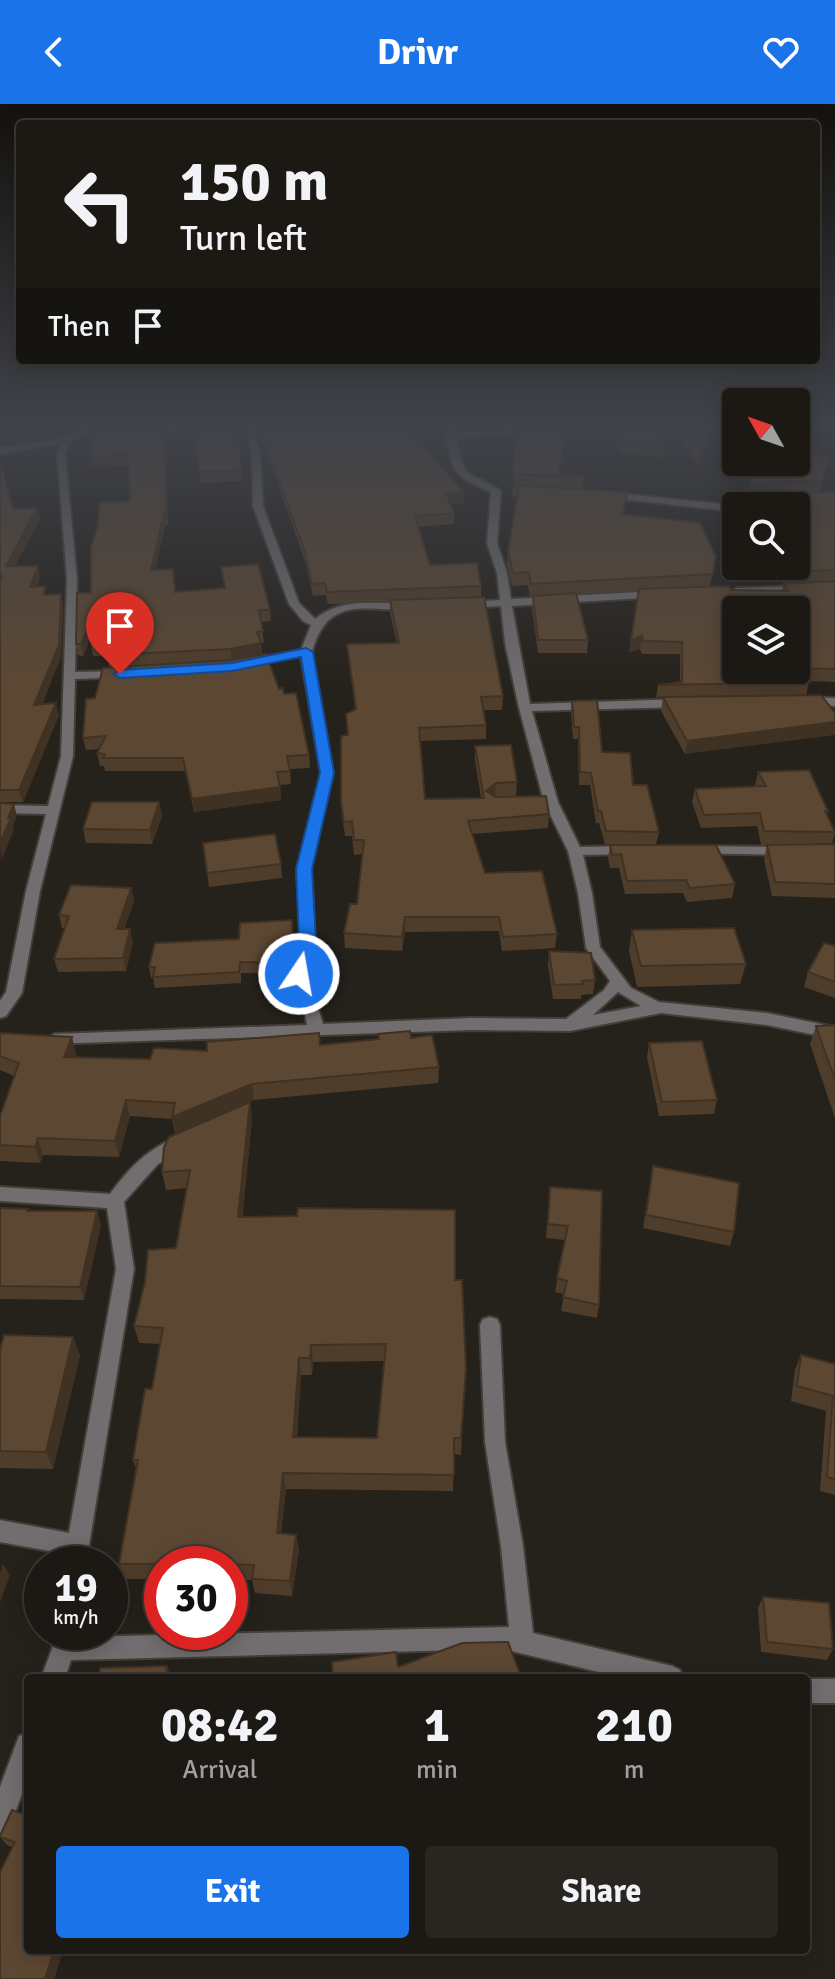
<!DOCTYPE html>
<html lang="en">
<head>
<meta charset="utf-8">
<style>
  :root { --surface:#1c1914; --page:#292622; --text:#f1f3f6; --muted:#a0a0a0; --line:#3a3834; --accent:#1a73e8 }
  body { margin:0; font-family:Signika,sans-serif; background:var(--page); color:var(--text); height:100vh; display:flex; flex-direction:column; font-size:30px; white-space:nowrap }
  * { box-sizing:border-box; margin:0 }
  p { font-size:26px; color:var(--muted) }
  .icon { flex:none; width:44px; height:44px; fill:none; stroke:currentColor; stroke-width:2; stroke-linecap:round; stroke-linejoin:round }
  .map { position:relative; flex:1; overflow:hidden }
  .sheet { position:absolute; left:24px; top:1570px; width:786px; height:280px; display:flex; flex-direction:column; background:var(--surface); border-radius:8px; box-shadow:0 4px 20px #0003,0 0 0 2px var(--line) }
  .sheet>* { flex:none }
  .hud { position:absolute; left:16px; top:16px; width:804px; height:244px; border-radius:8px; box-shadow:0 4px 20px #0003,0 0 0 2px var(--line); background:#1c1914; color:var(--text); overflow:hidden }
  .needle { width:52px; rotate:310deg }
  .tools { position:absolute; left:722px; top:284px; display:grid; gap:16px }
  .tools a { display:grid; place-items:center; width:88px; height:88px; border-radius:8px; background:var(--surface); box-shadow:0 4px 20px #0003,0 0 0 2px var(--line); font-size:40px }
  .speed { position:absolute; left:24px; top:1442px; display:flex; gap:16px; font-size:40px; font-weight:700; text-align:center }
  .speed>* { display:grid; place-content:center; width:104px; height:104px; border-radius:50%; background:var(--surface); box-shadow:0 4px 20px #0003,0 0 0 2px var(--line); line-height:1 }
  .speed small { font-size:20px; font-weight:400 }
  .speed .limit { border:12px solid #d22; background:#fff; color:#111 }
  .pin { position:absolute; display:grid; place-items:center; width:68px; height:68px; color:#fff; margin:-82px -34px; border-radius:50% 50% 50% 0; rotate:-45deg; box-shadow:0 0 8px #0007 }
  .pin .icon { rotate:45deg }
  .me { position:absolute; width:88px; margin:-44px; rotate:12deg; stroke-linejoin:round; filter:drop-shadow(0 0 6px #0008) }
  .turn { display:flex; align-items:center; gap:28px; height:168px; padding:0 32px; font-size:36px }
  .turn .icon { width:104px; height:104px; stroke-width:2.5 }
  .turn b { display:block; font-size:56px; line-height:68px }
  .then { display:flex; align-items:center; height:76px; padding:0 32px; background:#0003; gap:16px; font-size:30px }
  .eta { display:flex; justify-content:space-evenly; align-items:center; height:136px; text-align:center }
  .eta b { font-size:48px; font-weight:700; line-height:56px }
  .primary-button { display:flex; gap:16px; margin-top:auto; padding:16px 32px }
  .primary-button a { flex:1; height:92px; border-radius:8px; background:var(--accent); color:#fff; font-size:32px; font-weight:700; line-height:92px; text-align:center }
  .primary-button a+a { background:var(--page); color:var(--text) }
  header { display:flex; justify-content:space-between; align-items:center; height:104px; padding:0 32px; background:var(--accent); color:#fff; font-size:36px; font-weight:700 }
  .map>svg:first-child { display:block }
</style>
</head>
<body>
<header><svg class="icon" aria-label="back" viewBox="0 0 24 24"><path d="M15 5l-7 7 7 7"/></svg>Drivr<svg class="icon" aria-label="heart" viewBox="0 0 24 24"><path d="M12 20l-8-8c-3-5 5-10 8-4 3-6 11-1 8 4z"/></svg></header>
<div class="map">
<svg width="835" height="1875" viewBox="0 0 835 1875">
  <rect width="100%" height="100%" fill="#25211b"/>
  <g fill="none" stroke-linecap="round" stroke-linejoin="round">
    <defs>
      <g id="minor">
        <polygon points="83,324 93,324 72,336 65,349 77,476 75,568 123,567 129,570 123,573 75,575 73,652 40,787 22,889 6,912 0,914 0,897 6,888 26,787 46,710 0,709 0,701 48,702 61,652 67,476 57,349 62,339 0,350 0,344 58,335"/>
        <polygon points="144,324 198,324 147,329"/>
        <path d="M 246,324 L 254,324 L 260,350 L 263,402 L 299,499 L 315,515 C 342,493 378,499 410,500 L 415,503 L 410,506 C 363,506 327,492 312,548 L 333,669 L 311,765 L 315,837 L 307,870 L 299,882 L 318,904 L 323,920 L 472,914 L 566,915 L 604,886 L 610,877 L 586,844 L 578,789 L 568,747 L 544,698 L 519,604 L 505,539 L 501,502 L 465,504 L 460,501 L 465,498 L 500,496 L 497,469 L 487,439 L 491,388 C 448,370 454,368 445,324 L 453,324 L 455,329 L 554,324 L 456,334 C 467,383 466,363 501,387 L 497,439 L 507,469 L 511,495 L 658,487 L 663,490 L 658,493 L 512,502 L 530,600 L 683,595 L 689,599 L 683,603 L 532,607 L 558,698 L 580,743 L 629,742 L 636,746 L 629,750 L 583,751 L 592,789 L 600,843 L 631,884 L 659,898 L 767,909 L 835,923 L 835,935 L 767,921 L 661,909 L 570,927 L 472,926 L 48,940 L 46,936 L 54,930 L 307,921 L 305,909 L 283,882 L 292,869 L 301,837 L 297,765 L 321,669 L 301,552 L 249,562 L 243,559 L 249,556 L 301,546 L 311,521 L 303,517 L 289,500 L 253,402 L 252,350 ZM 618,888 L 641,902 L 593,911 Z"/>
        <polygon points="606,388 721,400 769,392 774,395 721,406 603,393 603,389"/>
        <polygon points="835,481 835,487 737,490 732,487 737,484"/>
        <polygon points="806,593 835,594 835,602 802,600 802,594"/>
        <polygon points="696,742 785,743 792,747 785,751 691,749 689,746"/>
        <path d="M 181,1032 L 187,1034 L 190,1039 L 187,1044 L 158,1060 L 124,1098 L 134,1165 L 86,1460 L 64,1460 L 66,1450 L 0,1438 L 0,1416 L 69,1429 L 116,1165 L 107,1104 L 0,1097 L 0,1083 L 110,1090 C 129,1064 150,1042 181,1032 Z"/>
        <polygon points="490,1213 497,1215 500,1221 505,1338 523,1442 533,1529 672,1562 680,1566 684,1574 624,1574 503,1545 71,1556 65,1574 41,1574 52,1545 54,1528 78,1528 77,1533 509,1523 501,1442 485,1338 480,1221 483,1215"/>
        <rect x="806" y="1575" width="29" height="24"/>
        <polygon points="28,1629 28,1674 9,1725 0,1729 0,1683 19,1632"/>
      </g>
    </defs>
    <use href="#minor" stroke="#423e38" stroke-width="4"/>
    <use href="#minor" fill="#726e6f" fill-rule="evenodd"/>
  </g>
  <g fill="#4f3d2b" fill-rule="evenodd">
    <polygon points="92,324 165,324 168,421 165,421 155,466 173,465 176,488 224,484 221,463 270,506 271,517 261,518 264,539 261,539 262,550 279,585 284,590 309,651 310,664 290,665 291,680 280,681 281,696 194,708 185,667 105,667 104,662 100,662 97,649 99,645 86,646 83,634 95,594 109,563 107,552 93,552 91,540 92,531 83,552 78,551 76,540 91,489 130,397 128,362 94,363 92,352"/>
    <polygon points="190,324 238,324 242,377 201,379"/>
    <polygon points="258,324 425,324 425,332 416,333 464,388 464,399 451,400 454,409 454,420 418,423 430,461 481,482 481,493 503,592 502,606 484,606 486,621 486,635 420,637 425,695 481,694 475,656 475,642 517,678 516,692 549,710 548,724 472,730 485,769 557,830 555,844 502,847 499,827 405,828 402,847 345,844 344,829 357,800 362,750 354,751 352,732 345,732 342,712 341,698 348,631 346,610 355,605 347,540 397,539 390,509 390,498 328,500 326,491 313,492 306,460"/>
    <polygon points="515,324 566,324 560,369 584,373 583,384 513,381"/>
    <polygon points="604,324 711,324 699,362 678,330 662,338 665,344 663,354 623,349"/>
    <polygon points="719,324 736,324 736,355 732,355"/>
    <polygon points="0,354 13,405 37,404 40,415 15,462 40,473 37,483 63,502 61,552 42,601 59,611 23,698 0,698"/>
    <polygon points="753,358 796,358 827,363 820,388 835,388 835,578 809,577 806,591 656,593 658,581 680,579 680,550 642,550 640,545 629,548 638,487 576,490 588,536 587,549 538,549 532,505 533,492 530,493 528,481 512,482 507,460 508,447 517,394 512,393 513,381 628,388 624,410 716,452 710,482 731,486 782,487 785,462 796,462 798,388 781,388 748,393"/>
    <polygon points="821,591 685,650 661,607 663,593"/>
    <polygon points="572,597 602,648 633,681 659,728 656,740 605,740 599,719 596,719 590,681 579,681 578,635 573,635 571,609"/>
    <polygon points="758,668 828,707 827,710 835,727 832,740 835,740 835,794 772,792 764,755 767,741 774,741 761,741 757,722 701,724 692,698 695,685 756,683 755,681"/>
    <polygon points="159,698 162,712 152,740 86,739 83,725"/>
    <polygon points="203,739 281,760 282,774 209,783"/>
    <polygon points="610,741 735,780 732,794 687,798 683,789 625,790 619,764 610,764 608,754"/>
    <polygon points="131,784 134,797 124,825 133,838 126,867 58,868 54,855 65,824 62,824 59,811"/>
    <polygon points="632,826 746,860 740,880 637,883 629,847"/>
    <polygon points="293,827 294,851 288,870 241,869 241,879 155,884 153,874 151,874 149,863 239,835"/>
    <polygon points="835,841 835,894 804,883 808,868"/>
    <polygon points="549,847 595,876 593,890 581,891 581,895 553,895 548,861"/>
    <polygon points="835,921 835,1014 810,940 816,922"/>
    <polygon points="0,929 76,949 75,953 150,955 207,947 320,941 411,934 439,963 438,979 254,996 175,1029 172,1015 130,1012 119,1053 43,1051 40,1059 0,1057 0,1012 14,972 0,966"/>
    <polygon points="649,939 717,996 714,1010 659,1012 647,953"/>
    <path d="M 252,1016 L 242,1113 L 455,1176 L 466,1264 L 461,1351 L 454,1350 L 453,1387 L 286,1385 L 281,1430 L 296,1431 L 299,1446 L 292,1492 L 255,1489 L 252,1476 L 230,1476 L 230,1460 L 162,1460 L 162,1475 L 125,1475 L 119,1460 L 136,1364 L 133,1356 L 152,1285 L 160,1240 L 139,1239 L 134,1222 L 176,1144 L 187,1084 L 166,1086 L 162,1068 ZM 384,1257 L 377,1334 L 297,1333 L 301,1271 L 312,1271 L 313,1258 Z"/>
    <polygon points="653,1062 734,1128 730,1142 643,1124"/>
    <polygon points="550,1083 602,1087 599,1201 597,1214 561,1207 564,1190 555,1188 565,1136 546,1134"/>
    <polygon points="0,1104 28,1105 29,1107 101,1121 84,1196 0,1195"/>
    <polygon points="0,1246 80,1251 53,1365 0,1364"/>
    <polygon points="801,1251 835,1260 835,1391 820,1387 826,1307 791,1297 795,1266"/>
    <polygon points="763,1493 833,1545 827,1556 761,1548 758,1504"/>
    <polygon points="12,1706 28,1846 63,1846 54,1875 0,1875 12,1743 7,1741 0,1733"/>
  </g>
  <g fill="#403223">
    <polygon points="6,324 59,324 59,326 7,331"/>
    <polygon points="165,324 166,329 168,421 166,409"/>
    <polygon points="671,324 679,324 678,330 657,341 659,331"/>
    <polygon points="709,324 711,324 699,362 700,351"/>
    <polygon points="783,377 781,388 748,393 750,382"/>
    <polygon points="464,388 464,399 446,401 446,389"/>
    <polygon points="37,404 40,415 9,473 6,462"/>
    <polygon points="164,410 165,421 153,478 151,466"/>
    <polygon points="38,462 40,473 33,495 30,483"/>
    <polygon points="61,490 63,502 61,552 37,613 34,601"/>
    <polygon points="94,509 96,521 83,552 81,540"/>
    <polygon points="642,532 640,545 629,548 631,536"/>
    <polygon points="261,539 262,551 232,557 230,545"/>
    <polygon points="56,599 59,611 23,698 19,686"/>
    <polygon points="835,618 835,631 685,650 687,637"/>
    <polygon points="496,679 495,693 486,687"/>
    <polygon points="280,683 281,696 194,708 192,695"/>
    <polygon points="159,698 162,712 152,740 150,726"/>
    <polygon points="14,700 17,712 13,722 14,726 1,757 0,739"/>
    <polygon points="131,784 134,797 120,838 117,825"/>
    <polygon points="405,813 405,828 402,847 402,833"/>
    <polygon points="292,816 294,851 288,870 286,859"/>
    <polygon points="130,825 133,838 126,867 123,854"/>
    <polygon points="72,933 76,949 69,969 64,953"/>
    <polygon points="252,980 254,996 175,1029 172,1013"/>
    <polygon points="126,996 130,1012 119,1053 115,1037"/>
    <polygon points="250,998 252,1016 241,1130 238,1113"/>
    <polygon points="38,1034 43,1051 40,1059 35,1043"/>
    <polygon points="97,1107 101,1121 84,1196 80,1183"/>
    <polygon points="73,1233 80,1251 53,1365 46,1348"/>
    <polygon points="311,1241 313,1258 312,1271 310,1254"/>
    <polygon points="299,1254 301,1271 295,1349 293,1333"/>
    <polygon points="283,1369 286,1385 279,1444 277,1429"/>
    <polygon points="296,1431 299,1446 292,1492 290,1477"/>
    <polygon points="3,1460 10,1471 0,1498 0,1469"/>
    <polygon points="167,1562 171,1572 171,1574 166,1574"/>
    <polygon points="54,1846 63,1846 54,1875 45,1875"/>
  </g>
  <g fill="#5c4732" stroke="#403223" stroke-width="2" fill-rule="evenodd">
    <polygon points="92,324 165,324 166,409 164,410 151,466 173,465 175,488 225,484 221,463 258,460 270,506 259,506 263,527 257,528 261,539 230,545 107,551 110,540 91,540 94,509 81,540 76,540 77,489 91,489 91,442 97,425 100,399 130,397 128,351 92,352"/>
    <polygon points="190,324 238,324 241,366 200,368"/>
    <polygon points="260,324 408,324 464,388 446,389 454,409 415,412 430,461 477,459 481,482 327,488 325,479 312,480 305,448"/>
    <polygon points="515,324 566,324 559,369 584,373 513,370"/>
    <polygon points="613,324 671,324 659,331 665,344 624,339"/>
    <polygon points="683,324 709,324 700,351"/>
    <polygon points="725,324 736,324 736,344 734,344"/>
    <polygon points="796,348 829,352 822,378 783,377 750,382 753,358 796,358"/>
    <polygon points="0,354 13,405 37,404 6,462 38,462 30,483 45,482 44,491 61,490 59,541 34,601 56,599 19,686 0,686 0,478 2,470 0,473"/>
    <polygon points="513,381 628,388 622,410 700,419 716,452 713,470 531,480 529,468 513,469 508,447 519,382"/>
    <polygon points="784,388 835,388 835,466 785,468 786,462 796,462 796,402 748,402 749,394"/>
    <path d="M 835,477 L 835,565 L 798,564 L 810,578 L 658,581 L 682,578 L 682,538 L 643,537 L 642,532 L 631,536 L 639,485 L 729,482 L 731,486 L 788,487 L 784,480 ZM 736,506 L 796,506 L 796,566 L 736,566 Z"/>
    <polygon points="576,489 588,536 538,536 533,492"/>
    <polygon points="484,493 503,592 481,593 486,621 419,624 425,695 484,694 475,642 511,641 517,678 496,679 486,687 496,693 546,692 549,710 468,717 485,769 542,767 557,830 503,833 499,813 405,813 402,833 344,829 350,800 357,800 364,736 354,736 352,717 344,718 341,698 341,632 348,631 346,610 356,605 347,540 399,539 390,496"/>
    <polygon points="266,550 279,585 283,584 284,590 296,589 309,651 287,652 290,667 277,668 280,683 192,695 183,654 103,654 105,650 97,649 106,632 83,634 86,595 95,594 103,564 231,556"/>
    <polygon points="821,591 835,609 835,618 687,637 663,593"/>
    <polygon points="597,596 602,648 630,649 633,681 647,681 659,728 606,727 601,707 598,707 591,669 580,668 579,623 574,623 572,597"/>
    <polygon points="809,666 828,707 825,707 835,728 764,727 760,709 704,711 695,685 766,682 758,668"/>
    <polygon points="92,698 159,698 150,726 83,725"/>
    <polygon points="0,699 14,700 8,714 11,714 0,739"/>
    <polygon points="275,730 281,760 207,769 203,739"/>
    <polygon points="835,740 835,780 775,778 767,741"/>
    <polygon points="610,741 716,741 735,780 690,784 686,776 627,777 621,750 612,751"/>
    <polygon points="71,781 131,784 117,825 130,825 123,854 54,855 69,812 59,811"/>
    <polygon points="292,816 293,840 286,859 240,858 239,868 153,873 155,863 149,863 155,839 239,835 240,819"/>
    <polygon points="734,824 746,860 641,862 632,826"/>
    <polygon points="824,839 835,842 835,878 808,868"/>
    <polygon points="549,847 591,849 595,876 582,877 583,880 554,881"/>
    <polygon points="835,921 835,976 816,922"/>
    <polygon points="410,927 411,934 432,931 439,963 252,980 172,1013 175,999 126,996 115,1037 38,1034 35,1043 0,1041 0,1012 19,959 0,952 0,929 72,933 64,953 150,955 154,944 207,947 207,938 319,929 320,941 379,935 378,930"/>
    <polygon points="702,937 717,996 662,998 649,939"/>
    <path d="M 250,998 L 238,1113 L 297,1112 L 298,1104 L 455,1106 L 455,1176 L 462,1176 L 466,1264 L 461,1334 L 454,1334 L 454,1371 L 283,1369 L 277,1429 L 296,1431 L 290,1477 L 252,1475 L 254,1461 L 230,1460 L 119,1460 L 138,1356 L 133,1356 L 145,1285 L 152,1285 L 163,1224 L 134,1222 L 145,1178 L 148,1146 L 176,1144 L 190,1066 L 162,1068 L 164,1043 L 169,1033 ZM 386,1240 L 377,1334 L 293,1333 L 299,1254 L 310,1254 L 311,1241 Z"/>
    <polygon points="653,1062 739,1079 734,1128 646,1111"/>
    <polygon points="550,1083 602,1087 599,1201 563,1193 567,1177 557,1174 568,1122 548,1120"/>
    <polygon points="0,1104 28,1105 27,1107 97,1107 80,1183 0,1182"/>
    <polygon points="4,1231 73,1233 46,1348 0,1347 0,1246"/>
    <polygon points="801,1251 835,1260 835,1375 827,1373 833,1292 797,1282"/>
    <polygon points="763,1493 829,1499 833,1545 767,1538"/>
    <polygon points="504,1538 508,1538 521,1573 517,1574 333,1574 332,1558 396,1548 398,1563 462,1539"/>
    <polygon points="167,1562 166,1574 99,1574 100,1564"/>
    <polygon points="12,1706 27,1712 28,1709 28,1846 54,1846 45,1875 0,1875 0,1768 15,1738 0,1733 0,1732"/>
  </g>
  <linearGradient id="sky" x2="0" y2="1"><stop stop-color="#14120f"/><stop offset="0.55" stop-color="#40434a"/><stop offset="1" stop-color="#40434a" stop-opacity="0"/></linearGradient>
  <rect width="835" height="587" fill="url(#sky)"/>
  <polygon fill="#1a73e8" stroke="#114b97" stroke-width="2" points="306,544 313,548 334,669 312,765 316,837 308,870 299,875 291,870 299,837 296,765 320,669 301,553 232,567 120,574 114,570 120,566 232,559"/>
</svg>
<div class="tools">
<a><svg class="needle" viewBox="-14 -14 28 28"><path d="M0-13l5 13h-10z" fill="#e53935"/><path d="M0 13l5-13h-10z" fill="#a0a0a0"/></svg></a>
<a><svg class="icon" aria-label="search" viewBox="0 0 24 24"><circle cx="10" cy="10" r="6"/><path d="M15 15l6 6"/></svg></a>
<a><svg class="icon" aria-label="layers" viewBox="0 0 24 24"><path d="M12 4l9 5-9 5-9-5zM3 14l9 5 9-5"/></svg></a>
</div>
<div class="speed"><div>19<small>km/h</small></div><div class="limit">30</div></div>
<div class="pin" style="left:120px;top:570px;background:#d93025"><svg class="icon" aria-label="arrive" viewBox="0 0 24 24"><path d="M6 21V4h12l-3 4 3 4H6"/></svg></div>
<svg class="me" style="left:299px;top:870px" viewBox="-20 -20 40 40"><circle r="17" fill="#1a73e8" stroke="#fff" stroke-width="3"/><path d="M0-11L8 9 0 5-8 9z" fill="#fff"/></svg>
<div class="hud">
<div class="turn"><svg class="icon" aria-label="left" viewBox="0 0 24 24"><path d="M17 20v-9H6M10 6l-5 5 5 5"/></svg><div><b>150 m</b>Turn left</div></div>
<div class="then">Then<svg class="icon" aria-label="arrive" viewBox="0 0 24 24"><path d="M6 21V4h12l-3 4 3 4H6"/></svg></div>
</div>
<section class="sheet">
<div class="eta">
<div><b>08:42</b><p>Arrival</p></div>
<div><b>1</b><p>min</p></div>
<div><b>210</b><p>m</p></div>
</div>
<div class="primary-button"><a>Exit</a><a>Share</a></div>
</section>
</div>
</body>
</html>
